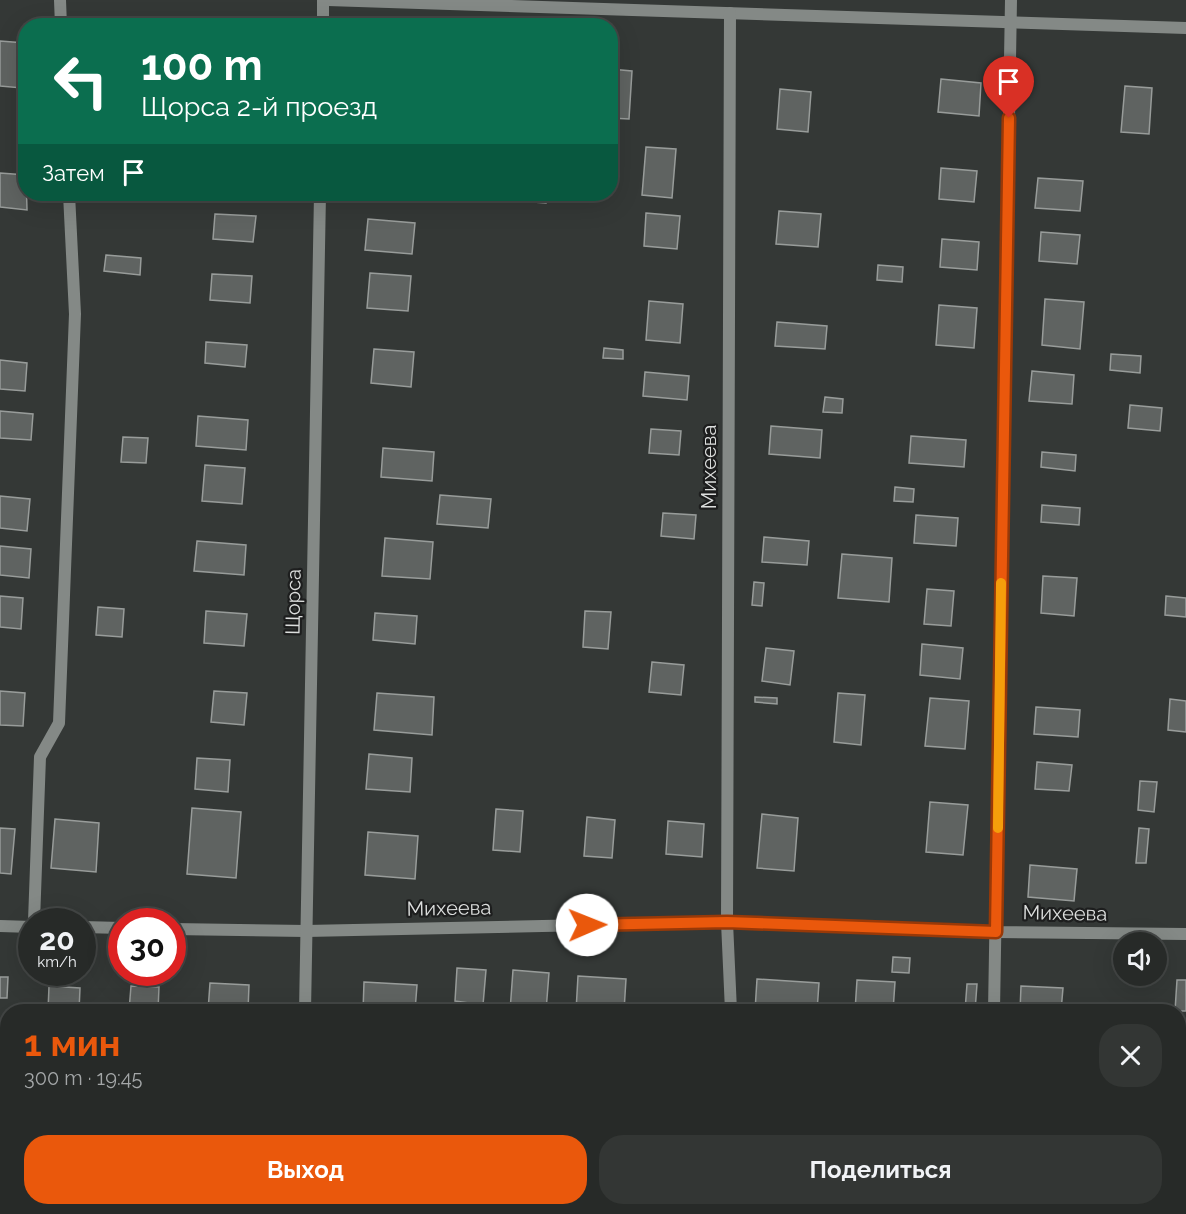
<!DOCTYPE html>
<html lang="ru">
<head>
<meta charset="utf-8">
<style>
  :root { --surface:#272a28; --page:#333634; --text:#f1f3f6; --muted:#a4a7a8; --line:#434645; --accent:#ea580c }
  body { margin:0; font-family:Raleway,sans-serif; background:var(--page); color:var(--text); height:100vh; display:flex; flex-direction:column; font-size:22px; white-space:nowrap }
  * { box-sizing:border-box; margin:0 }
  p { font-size:20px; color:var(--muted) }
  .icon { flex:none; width:33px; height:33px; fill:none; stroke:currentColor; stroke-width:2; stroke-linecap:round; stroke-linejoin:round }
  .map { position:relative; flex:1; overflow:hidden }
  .panel { position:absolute; left:0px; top:1004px; width:1186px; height:212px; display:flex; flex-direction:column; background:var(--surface); border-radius:24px 24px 0 0; box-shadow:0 6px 24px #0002,0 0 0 2px var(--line) }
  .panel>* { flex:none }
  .guide { position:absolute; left:18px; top:18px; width:600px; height:183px; border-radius:24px; box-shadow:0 6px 24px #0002,0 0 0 2px var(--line); background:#0b6e4f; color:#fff; overflow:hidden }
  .controls { position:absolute; left:1113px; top:932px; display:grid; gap:12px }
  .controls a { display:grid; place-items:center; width:54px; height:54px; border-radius:50%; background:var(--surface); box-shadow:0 6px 24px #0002,0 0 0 2px var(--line); font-size:30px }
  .speed { position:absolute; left:18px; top:908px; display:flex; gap:12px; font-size:30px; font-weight:700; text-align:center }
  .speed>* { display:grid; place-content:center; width:78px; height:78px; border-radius:50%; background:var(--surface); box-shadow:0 6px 24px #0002,0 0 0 2px var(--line); line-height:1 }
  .speed small { font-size:15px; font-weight:400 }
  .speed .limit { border:9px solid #d22; background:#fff; color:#111 }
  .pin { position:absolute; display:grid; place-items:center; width:51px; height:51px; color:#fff; margin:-62px -26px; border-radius:50% 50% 50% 0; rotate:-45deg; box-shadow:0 0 6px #0007 }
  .pin .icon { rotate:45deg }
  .me { position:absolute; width:66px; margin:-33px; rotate:89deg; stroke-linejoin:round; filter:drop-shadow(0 0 4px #0008) }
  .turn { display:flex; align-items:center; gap:21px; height:126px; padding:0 24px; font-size:27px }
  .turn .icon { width:78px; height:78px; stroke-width:2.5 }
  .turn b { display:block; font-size:42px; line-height:51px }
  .then { display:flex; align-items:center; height:57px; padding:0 24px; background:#0003; gap:12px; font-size:22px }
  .round { display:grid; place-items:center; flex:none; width:63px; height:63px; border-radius:24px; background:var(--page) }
  .headline { display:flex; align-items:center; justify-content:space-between; height:102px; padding:0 24px }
  h1 { font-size:36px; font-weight:700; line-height:45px; color:var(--accent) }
  .button { display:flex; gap:12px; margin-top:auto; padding:12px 24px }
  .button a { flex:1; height:69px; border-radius:24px; background:var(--accent); color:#fff; font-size:24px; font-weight:700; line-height:69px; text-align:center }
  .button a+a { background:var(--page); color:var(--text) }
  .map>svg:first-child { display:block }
</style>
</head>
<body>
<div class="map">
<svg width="1186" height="1214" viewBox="0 0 1186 1214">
  <rect width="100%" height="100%" fill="#343836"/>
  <g fill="#5f6361" stroke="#989c9a" stroke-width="1.5">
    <polygon points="0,41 25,43 22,88 0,86"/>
    <polygon points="610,69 632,71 629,119 610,118"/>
    <polygon points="941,79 981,83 979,116 938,112"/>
    <polygon points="1125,86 1152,88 1149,134 1121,132"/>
    <polygon points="780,89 811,92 808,132 777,129"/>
    <polygon points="646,147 676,149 672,198 642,195"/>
    <polygon points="941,168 977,171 974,202 939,199"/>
    <polygon points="0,173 26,175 27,210 0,207"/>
    <polygon points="1038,178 1083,181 1080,211 1035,208"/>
    <polygon points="506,194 547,194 546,203 505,200"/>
    <polygon points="566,194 585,194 584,202 566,201"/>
    <polygon points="779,211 821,214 818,247 776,244"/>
    <polygon points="646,213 680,216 677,249 644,246"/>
    <polygon points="215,214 256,216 253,242 213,239"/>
    <polygon points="368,219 415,223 412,254 365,250"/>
    <polygon points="1041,232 1080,235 1077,264 1039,261"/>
    <polygon points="942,239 979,242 977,270 940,267"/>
    <polygon points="106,255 141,258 140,275 104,271"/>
    <polygon points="878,265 903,267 902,282 877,280"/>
    <polygon points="370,273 411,276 408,311 367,308"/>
    <polygon points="212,274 252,276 250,303 210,300"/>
    <polygon points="1045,299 1084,302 1080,349 1042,345"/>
    <polygon points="649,301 683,304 680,343 646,340"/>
    <polygon points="939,305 977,308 974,348 936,345"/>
    <polygon points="777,322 827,326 825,349 775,346"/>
    <polygon points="206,342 247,345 245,367 205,363"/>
    <polygon points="604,348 623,350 623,359 603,358"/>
    <polygon points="374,349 414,352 411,387 371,383"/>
    <polygon points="1111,354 1141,356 1140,373 1110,370"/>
    <polygon points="0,360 27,363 25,391 0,389"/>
    <polygon points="1032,371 1074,375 1072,404 1029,401"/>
    <polygon points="645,372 689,376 687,400 643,396"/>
    <polygon points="825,397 843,399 842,413 823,412"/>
    <polygon points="1130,405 1162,408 1160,431 1128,428"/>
    <polygon points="0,411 33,414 31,440 0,438"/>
    <polygon points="198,416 248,420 246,450 196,446"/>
    <polygon points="771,426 822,430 820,458 769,454"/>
    <polygon points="651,429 681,431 679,455 649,453"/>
    <polygon points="911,436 966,440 964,467 909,463"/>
    <polygon points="123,437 148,438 146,463 121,462"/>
    <polygon points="383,448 434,452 432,481 381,477"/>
    <polygon points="1042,452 1076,455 1075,471 1041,467"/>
    <polygon points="205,465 245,468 242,504 202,501"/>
    <polygon points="895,487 914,489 913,502 894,501"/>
    <polygon points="440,495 491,499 488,528 437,524"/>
    <polygon points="0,496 30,499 27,531 0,528"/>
    <polygon points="1042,505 1080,508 1079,525 1041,522"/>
    <polygon points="663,513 696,515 694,539 661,536"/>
    <polygon points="916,515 958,518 956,546 914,543"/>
    <polygon points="764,537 809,541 807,565 762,562"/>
    <polygon points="385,538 433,542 430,579 382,576"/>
    <polygon points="197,541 246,545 244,575 194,571"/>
    <polygon points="0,546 31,549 29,578 0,575"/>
    <polygon points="842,554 892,558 889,602 838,598"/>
    <polygon points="1043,576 1077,578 1074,616 1041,613"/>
    <polygon points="754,582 764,583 762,606 752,605"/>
    <polygon points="927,589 954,591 951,626 924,624"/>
    <polygon points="0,596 23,598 21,629 0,627"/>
    <polygon points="1166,596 1186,598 1186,617 1165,615"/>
    <polygon points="98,607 124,609 122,637 96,635"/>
    <polygon points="206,611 247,614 244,646 204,643"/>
    <polygon points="585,611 611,612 608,649 583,647"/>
    <polygon points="375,613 417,616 415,644 373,640"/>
    <polygon points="922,644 963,648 960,679 920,675"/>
    <polygon points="766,648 794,651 790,685 762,681"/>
    <polygon points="652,662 684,665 681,695 649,692"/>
    <polygon points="0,691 25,693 23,726 0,725"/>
    <polygon points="214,691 247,693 244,725 211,722"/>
    <polygon points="377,693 434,697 432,735 374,730"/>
    <polygon points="838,693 865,695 861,745 834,742"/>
    <polygon points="755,697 777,698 777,704 755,702"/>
    <polygon points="930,698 969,701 965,749 925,746"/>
    <polygon points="1170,699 1186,701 1186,732 1168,730"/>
    <polygon points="1036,707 1080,710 1078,737 1034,734"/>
    <polygon points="369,754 412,758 410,792 366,789"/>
    <polygon points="197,758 230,760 228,792 195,789"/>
    <polygon points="1037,762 1072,765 1069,791 1035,789"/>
    <polygon points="1140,781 1157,782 1154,812 1138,810"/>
    <polygon points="930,802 968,805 963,855 926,852"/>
    <polygon points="192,808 241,812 236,878 187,874"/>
    <polygon points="496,809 523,811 520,852 493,850"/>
    <polygon points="762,814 798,818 794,871 757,868"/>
    <polygon points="587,817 615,820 612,858 584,856"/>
    <polygon points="55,819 99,823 96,872 51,868"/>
    <polygon points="668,821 704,824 702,857 666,854"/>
    <polygon points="0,828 15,829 11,874 0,873"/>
    <polygon points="1139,828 1149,829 1146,863 1136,863"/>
    <polygon points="368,832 418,836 415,879 365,875"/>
    <polygon points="1030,865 1077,869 1074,901 1028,897"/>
    <polygon points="893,957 910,958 909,973 892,972"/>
    <polygon points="457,968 486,970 483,1005 455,1001"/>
    <polygon points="513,970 549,973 546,1011 510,1011"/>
    <polygon points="578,976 626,979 624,1011 576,1011"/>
    <polygon points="0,977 8,977 7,998 0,998"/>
    <polygon points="757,979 819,983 817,1011 755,1011"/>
    <polygon points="857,980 895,982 893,1011 855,1011"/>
    <polygon points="1177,980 1186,980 1186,1011 1175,1011"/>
    <polygon points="364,982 417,985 415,1011 363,1011"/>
    <polygon points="210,983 249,985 248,1011 208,1011"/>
    <polygon points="967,984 977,984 975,1011 965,1011"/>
    <polygon points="49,986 80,988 79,1011 48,1011"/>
    <polygon points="131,986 159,987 158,1011 129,1011"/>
    <polygon points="1021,986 1063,988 1061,1011 1020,1011"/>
    <polygon points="1179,1070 1186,1071 1186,1091 1179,1090"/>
    <rect x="0" y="1085" width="8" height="14"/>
  </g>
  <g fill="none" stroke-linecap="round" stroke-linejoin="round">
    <g stroke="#848986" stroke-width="12">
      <polyline points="60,0 61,26"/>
      <polyline points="34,921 40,757 59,723 75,314 69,194"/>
      <polyline points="727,922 731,1011"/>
      <polyline points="738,1208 738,1214"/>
    </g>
    <g stroke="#848986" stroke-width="12">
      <polyline points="328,0 1186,28"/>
      <polyline points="323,26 323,0"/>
      <polyline points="727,922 730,13"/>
      <polyline points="0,926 32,927"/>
      <polyline points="82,927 122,928"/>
      <polyline points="172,929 306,931 727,922 996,932 1186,934"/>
      <polyline points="305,1011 320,194"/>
      <polyline points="994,1011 1011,0"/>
      <polyline points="304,1214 304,1208"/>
      <polyline points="989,1214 989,1208"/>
    </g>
  </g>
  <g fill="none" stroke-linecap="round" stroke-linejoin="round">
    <defs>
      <polyline id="route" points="587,925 727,922 996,932 1009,118"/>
    </defs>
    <use href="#route" stroke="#983908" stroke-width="15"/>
    <use href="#route" stroke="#ea580c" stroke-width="10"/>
    <polyline stroke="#f59e0b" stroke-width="10" points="998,828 1001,583"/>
  </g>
  <g text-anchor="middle" stroke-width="4.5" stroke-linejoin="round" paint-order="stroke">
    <g font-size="20" fill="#dcdedd" stroke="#1d1e1e">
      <text transform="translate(709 467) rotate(-90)" y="7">Михеева</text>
      <text transform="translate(293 602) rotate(-89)" y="7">Щорса</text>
      <text transform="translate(449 908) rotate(-1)" y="7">Михеева</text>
      <text transform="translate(1065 913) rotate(1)" y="7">Михеева</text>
    </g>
  </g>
</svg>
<div class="controls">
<a><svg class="icon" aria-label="sound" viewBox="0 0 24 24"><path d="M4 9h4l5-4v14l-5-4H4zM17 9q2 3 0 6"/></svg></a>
</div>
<div class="speed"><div>20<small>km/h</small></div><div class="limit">30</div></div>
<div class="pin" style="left:1009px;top:118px;background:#d93025"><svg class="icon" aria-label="arrive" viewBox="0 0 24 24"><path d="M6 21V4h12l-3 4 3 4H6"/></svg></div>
<svg class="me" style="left:587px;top:925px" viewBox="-20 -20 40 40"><circle r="19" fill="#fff"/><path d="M0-13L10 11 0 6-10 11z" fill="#ea580c"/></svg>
<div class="guide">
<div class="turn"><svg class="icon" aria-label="left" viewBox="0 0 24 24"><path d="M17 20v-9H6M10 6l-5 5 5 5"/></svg><div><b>100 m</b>Щорса 2-й проезд</div></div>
<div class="then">Затем<svg class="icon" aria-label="arrive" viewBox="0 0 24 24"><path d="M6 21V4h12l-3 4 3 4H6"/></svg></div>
</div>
<section class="panel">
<div class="headline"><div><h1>1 мин</h1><p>300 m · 19:45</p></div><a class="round"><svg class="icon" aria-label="close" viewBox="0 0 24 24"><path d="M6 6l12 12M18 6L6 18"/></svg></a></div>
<div class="button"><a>Выход</a><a>Поделиться</a></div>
</section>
</div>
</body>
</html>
